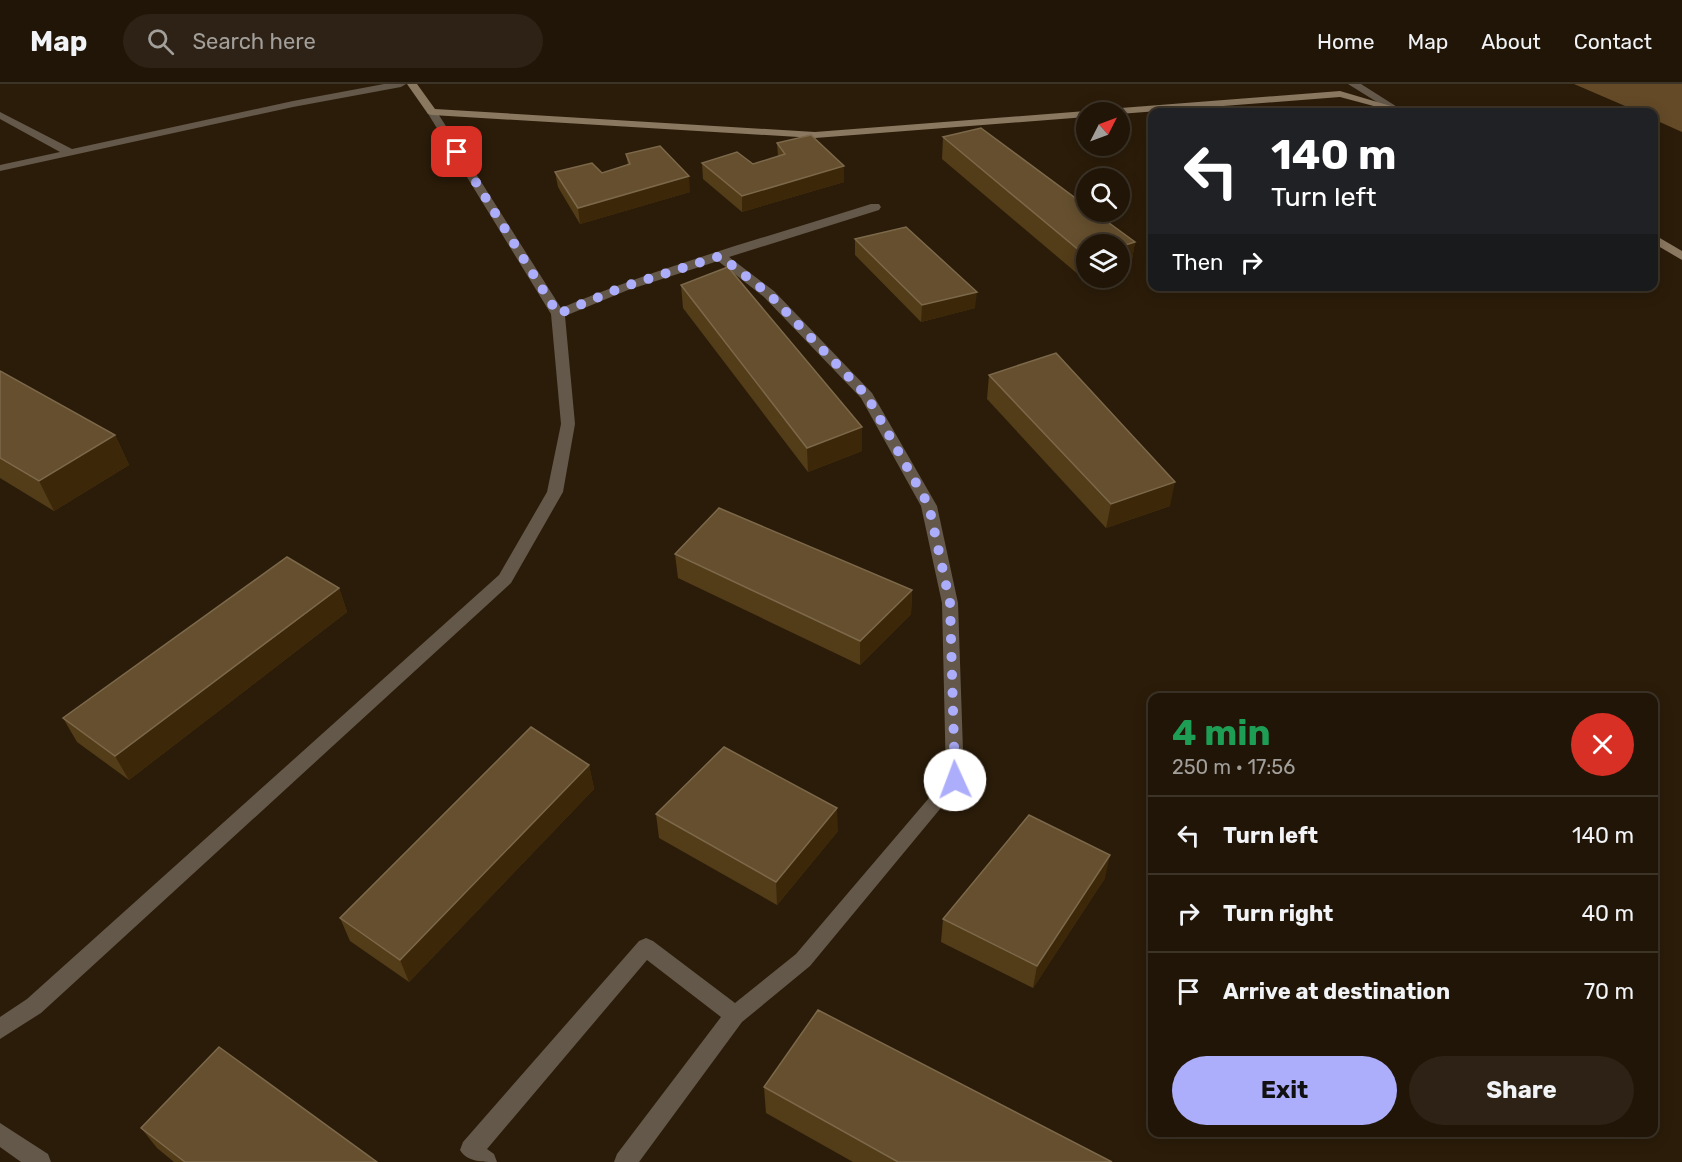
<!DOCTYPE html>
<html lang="en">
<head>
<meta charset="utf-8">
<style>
  :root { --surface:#201507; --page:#2d2215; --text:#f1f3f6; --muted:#a29f9b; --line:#3d3428; --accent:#adaefb }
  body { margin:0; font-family:Rubik,sans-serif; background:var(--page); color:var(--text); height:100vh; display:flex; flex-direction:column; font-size:22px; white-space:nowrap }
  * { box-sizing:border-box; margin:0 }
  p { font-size:20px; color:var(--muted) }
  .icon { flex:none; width:33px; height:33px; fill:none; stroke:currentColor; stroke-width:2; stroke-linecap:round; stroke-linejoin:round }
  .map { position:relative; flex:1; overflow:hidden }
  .sheet { position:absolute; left:1148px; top:609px; width:510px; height:444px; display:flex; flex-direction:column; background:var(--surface); border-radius:12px; box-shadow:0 3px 15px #0003,0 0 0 2px var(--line) }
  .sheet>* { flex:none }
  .hud { position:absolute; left:1148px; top:24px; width:510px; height:183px; border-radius:12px; box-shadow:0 3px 15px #0003,0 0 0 2px var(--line); background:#202124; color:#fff; overflow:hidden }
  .needle { width:39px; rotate:48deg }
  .buttons { position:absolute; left:1076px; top:18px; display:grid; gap:12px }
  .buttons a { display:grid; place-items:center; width:54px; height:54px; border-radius:50%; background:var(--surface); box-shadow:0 3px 15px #0003,0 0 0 2px var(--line); font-size:30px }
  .pin { position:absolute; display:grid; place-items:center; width:51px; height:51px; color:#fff; margin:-26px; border-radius:12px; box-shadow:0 3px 9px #0006 }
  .me { position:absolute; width:66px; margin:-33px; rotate:358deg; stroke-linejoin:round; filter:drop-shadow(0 0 4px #0008) }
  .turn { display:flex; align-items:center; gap:21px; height:126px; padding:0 24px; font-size:27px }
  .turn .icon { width:78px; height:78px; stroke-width:2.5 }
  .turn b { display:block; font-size:42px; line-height:51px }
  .then { display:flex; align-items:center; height:57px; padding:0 24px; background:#0003; gap:12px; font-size:22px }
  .round { display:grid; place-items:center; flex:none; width:63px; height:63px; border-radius:32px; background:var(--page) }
  .headline { display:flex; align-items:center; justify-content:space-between; height:102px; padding:0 24px }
  h1 { font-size:36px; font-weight:700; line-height:45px; color:#1e9e55 }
  .primary-button { display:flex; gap:12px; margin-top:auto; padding:12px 24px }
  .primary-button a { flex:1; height:69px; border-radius:36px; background:var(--accent); color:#111; font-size:24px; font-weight:700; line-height:69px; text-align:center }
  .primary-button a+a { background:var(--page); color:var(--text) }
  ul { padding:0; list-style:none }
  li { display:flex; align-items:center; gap:18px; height:78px; padding:0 24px; border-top:2px solid var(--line) }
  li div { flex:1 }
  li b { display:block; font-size:22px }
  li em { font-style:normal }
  header { display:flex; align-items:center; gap:36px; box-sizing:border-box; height:84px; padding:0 30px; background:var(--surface); border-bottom:2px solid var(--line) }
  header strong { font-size:28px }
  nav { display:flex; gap:33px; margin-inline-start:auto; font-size:21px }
  .search { width:420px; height:54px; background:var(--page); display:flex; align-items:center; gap:15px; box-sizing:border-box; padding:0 21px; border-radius:33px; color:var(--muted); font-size:22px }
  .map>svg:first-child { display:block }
</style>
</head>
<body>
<header>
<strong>Map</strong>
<div class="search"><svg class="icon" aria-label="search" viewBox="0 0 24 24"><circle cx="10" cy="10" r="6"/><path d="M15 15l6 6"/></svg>Search here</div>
<nav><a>Home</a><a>Map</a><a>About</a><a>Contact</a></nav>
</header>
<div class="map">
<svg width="1682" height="1078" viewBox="0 0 1682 1078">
  <rect width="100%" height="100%" fill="#2b1c09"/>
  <polygon fill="#644a27" points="1574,0 1682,0 1682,48 1653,35 1653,28 1639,28"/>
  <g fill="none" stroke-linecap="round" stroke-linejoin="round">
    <g fill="#64584a" fill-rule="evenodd">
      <polygon points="384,0 406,0 401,3 293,23 0,87 0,81 60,68 0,35 0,28 72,65 293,17"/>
      <polygon points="1348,0 1361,0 1402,26 1400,28 1393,28"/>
      <path d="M 432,25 L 437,28 L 561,224 C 661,182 767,153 871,120 L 879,120 L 881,123 L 879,126 L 729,173 L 774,207 L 872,309 L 937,422 L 958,519 L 964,696 L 810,882 L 742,938 L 639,1078 L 614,1078 L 617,1070 L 721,933 L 647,876 L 487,1065 L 494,1070 L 497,1078 C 482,1078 467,1078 460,1066 L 463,1058 L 639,857 L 646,854 L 653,857 L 735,919 L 796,870 L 946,694 L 942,519 L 921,422 L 861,314 L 764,213 L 718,177 L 628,206 L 565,232 L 575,340 L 563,408 L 511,499 L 41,929 L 0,955 L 0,933 L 27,915 L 499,491 L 547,408 L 561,340 L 551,230 L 427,28 Z"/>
      <polygon points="0,1039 48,1070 51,1078 21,1078 0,1063"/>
    </g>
    <g fill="#8b7861" fill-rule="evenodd">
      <polygon points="407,0 417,0 435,25 815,48 1086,27 1090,28 1086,28 1086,33 815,54 432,31 428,30"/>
      <polygon points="1340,7 1411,28 1396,28 1340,13 1119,30 1119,28 1103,28 1108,25"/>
      <polygon points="1653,150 1682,167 1682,176 1653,159"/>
    </g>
  </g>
  <g fill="#533c18">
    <polygon points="943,53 1135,158 1131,181 1119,185 1119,160 1086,160 1086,194 1096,194 1086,197 942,75"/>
    <polygon points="777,59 844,98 742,128 703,95 702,79 753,80 778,72"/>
    <polygon points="626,70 690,108 580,140 558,103 555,88 602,89 628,81"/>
    <polygon points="855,155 975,224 921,238 855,171"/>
    <polygon points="681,201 862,343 862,367 808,388 683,224"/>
    <polygon points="0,287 115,351 129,381 54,427 0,394"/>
    <polygon points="989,291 1170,422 1106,444 987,315"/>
    <polygon points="675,470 912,506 911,530 860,581 678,494"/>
    <polygon points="339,504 347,528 129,696 77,658 63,634"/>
    <polygon points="589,681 594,705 409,898 350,857 340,834"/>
    <polygon points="656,730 838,747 777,821 659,754"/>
    <polygon points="1105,794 1033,904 941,858 943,835"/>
    <polygon points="764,1003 1112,1078 853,1078 766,1029"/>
    <polygon points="141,1044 377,1078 174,1078 157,1064"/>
  </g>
  <g fill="#3c2709">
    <polygon points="844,82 844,98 742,128 742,112"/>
    <polygon points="689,92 690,108 580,140 578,124"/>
    <polygon points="1135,158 1131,181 1119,185 1119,163"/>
    <polygon points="1086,194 1096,194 1086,197"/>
    <polygon points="977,208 975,224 921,238 922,221"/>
    <polygon points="862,343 862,367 808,388 807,364"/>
    <polygon points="115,351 129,381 54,427 39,397"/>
    <polygon points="1175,398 1170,422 1106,444 1111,420"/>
    <polygon points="339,504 347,528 129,696 115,672"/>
    <polygon points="912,506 911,530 860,581 860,557"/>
    <polygon points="589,681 594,705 409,898 400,876"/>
    <polygon points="837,724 838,747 777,821 776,798"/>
    <polygon points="1110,771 1105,794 1033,904 1037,882"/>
  </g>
  <g fill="#654f2e" stroke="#7c684a" stroke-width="1.5">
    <polygon points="981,44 1086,122 1086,128 1094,128 1135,158 1119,163 1119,160 1086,160 1086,172 943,53"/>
    <polygon points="811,51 844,82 742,112 702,79 737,68 753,80 785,70 777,59"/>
    <polygon points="660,62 689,92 578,124 555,88 592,79 602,89 630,80 626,70"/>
    <polygon points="906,143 977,208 922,221 855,155"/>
    <polygon points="728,183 862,343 807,364 681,201"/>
    <polygon points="1056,269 1175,398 1111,420 989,291"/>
    <polygon points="0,287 115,351 39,397 0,374"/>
    <polygon points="719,424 912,506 860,557 675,470"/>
    <polygon points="287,473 339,504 115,672 63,634"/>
    <polygon points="531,643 589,681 400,876 340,834"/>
    <polygon points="724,663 837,724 776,798 656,730"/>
    <polygon points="1029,731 1110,771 1037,882 943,835"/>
    <polygon points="818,926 1112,1078 898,1078 764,1003"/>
    <polygon points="219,963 377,1078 185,1078 141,1044"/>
  </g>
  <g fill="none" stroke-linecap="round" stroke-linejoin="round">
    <polyline stroke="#adaefb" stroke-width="10" stroke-dasharray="0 18" points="457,68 558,230 623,203 720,172 769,210 867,312 929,422 950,519 955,696"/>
  </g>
</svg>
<div class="buttons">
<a><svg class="needle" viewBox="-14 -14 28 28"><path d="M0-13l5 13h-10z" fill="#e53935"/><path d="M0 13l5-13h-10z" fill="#a29f9b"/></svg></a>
<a><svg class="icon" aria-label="search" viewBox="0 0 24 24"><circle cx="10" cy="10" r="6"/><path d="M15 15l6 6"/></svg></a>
<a><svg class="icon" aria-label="layers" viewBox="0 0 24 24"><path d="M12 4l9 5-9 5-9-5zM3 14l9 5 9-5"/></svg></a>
</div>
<div class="pin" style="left:457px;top:68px;background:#d93025"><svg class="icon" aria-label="arrive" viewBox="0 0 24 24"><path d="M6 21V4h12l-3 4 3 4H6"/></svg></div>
<svg class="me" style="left:955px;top:696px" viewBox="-20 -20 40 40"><circle r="19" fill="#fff"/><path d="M0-13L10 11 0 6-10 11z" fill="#adaefb"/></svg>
<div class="hud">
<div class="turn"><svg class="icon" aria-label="left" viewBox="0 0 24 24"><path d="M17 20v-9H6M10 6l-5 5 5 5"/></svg><div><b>140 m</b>Turn left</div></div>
<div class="then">Then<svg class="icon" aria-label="right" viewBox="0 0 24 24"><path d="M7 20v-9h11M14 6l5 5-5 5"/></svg></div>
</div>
<section class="sheet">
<div class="headline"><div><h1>4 min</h1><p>250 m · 17:56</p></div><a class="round" style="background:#d93025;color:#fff"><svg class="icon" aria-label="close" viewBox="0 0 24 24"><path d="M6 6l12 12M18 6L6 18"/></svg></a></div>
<ul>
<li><svg class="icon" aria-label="left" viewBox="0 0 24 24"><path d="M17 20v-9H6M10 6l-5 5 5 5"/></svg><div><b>Turn left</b></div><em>140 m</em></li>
<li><svg class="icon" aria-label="right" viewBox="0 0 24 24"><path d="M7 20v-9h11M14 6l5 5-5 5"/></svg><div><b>Turn right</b></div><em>40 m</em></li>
<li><svg class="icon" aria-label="arrive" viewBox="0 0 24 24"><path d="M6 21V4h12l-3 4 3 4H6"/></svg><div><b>Arrive at destination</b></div><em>70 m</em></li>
</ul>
<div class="primary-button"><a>Exit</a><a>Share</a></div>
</section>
</div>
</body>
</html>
